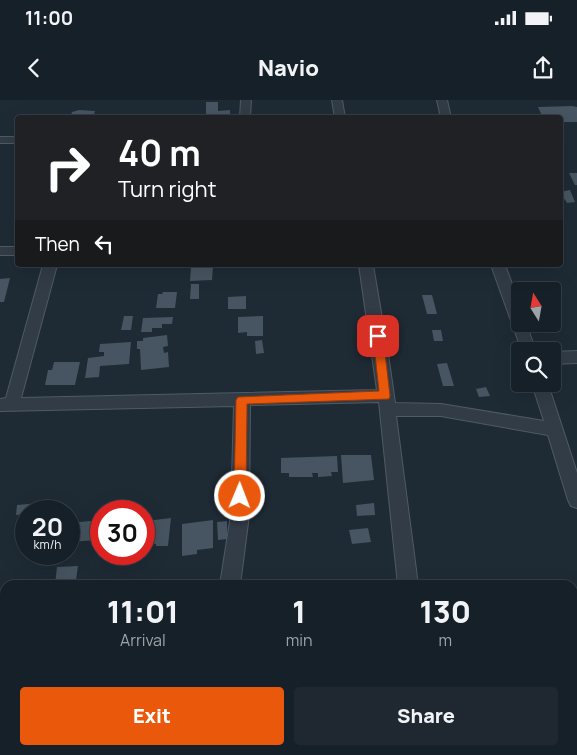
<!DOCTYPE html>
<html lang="en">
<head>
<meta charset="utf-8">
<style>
  :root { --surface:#162028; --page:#1f2830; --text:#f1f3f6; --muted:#9ea3a8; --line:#353e45; --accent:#ea580c }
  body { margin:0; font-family:Manrope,sans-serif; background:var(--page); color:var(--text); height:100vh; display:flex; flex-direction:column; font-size:19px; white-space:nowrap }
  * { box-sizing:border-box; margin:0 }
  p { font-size:16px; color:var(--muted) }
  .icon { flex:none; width:28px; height:28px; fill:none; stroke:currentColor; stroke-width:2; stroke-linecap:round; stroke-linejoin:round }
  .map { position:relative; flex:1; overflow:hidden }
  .side { position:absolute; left:0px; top:480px; width:578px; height:175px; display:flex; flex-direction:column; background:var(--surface); border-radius:15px 15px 0 0; box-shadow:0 5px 20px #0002,0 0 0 1px var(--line) }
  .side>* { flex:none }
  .top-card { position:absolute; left:15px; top:15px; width:548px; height:152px; border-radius:5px; box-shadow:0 5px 20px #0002,0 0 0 1px var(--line); background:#202124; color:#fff; overflow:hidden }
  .needle { width:32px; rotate:349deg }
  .fabs { position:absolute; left:511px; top:182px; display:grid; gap:10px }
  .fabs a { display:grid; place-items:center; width:50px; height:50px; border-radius:5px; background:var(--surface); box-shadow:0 5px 20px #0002,0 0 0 1px var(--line); font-size:25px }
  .speed { position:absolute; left:15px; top:400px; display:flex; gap:10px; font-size:25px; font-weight:700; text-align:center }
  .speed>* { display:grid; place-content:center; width:65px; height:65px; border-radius:50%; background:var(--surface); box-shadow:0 5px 20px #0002,0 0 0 1px var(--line); line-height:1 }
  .speed small { font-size:12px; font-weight:400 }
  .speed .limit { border:8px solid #d22; background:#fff; color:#111 }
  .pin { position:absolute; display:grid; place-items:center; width:42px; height:42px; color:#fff; margin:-21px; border-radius:10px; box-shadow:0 2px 8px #0006 }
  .me { position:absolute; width:55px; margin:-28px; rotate:1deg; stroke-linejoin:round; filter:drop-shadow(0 0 4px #0008) }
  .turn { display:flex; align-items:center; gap:18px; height:105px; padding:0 20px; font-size:22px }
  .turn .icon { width:65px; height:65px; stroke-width:2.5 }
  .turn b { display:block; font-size:35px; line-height:42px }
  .then { display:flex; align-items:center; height:48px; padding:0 20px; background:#0003; gap:10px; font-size:19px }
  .eta { display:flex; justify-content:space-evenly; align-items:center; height:85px; text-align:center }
  .eta b { font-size:30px; font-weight:800; line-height:35px }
  .cta { display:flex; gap:10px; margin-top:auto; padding:10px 20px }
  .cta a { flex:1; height:58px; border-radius:5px; background:var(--accent); color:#fff; font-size:20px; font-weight:800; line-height:58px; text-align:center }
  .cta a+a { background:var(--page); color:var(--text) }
  .status { display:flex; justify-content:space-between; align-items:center; height:35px; padding:0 25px; background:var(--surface); direction:ltr }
  .status svg { height:14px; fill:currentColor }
  header { display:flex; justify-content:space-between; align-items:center; height:65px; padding:0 20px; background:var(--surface); font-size:22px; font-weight:800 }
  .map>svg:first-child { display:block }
</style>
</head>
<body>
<div class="status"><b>11:00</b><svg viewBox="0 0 49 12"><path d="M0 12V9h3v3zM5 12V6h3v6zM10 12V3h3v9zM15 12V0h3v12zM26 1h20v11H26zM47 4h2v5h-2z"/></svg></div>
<header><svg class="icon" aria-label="back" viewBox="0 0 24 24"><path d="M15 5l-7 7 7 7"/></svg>Navio<svg class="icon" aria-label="share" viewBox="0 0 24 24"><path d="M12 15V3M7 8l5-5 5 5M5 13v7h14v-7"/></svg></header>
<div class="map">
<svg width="577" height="655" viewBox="0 0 577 655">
  <rect width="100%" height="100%" fill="#1e2b35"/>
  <g fill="#465561">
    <polygon points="206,2 218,2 218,11 230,10 230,18 206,18"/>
    <polygon points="572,6 577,7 577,22 563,22 560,21 560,18 543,18 538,7"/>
    <polygon points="79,10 95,11 93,18 70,18 72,12"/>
    <polygon points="569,73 577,73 577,85 575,85"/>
    <polygon points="570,90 575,102 567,103 560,92"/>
    <polygon points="191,167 213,167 212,180 190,181"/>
    <polygon points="10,178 4,202 0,202 0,179"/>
    <polygon points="191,184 199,184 199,199 190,199"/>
    <polygon points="163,192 177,192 175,208 156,208 158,194 162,194"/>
    <polygon points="422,195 432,195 437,214 427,214"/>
    <polygon points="246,196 246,209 228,209 228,197"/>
    <polygon points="124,216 133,216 131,230 121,230"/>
    <polygon points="263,216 263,236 247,236 247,232 238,233 238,217"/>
    <polygon points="173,217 172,224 162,224 162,228 152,228 152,232 141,232 143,218"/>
    <polygon points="432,230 441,230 443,241 434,241"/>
    <polygon points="167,235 168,246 163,247 164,253 168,252 169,267 141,270 140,249 137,249 137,241 143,241 143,238"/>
    <polygon points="262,240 264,253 256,254 255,241"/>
    <polygon points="131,242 129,264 100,266 99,277 85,278 88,258 104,256 104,252 99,252 100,244"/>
    <polygon points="54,262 80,262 75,285 45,285 48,270 52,270"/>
    <polygon points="447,263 454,286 443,286 437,264"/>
    <polygon points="486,287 490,296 479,297 476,289"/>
    <polygon points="341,355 371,355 374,380 343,383"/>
    <polygon points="337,356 338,372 331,372 332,376 318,377 318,373 312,373 313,377 289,377 289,373 281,373 281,358"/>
    <polygon points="51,402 50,411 26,411 26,414 16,415 17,405"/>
    <polygon points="374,403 375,415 357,416 356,405"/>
    <polygon points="171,418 168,446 156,446 156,444 144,442 146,421"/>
    <polygon points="101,420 98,440 69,442 69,423"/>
    <polygon points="213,420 213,448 197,450 197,454 182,456 182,424"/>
    <polygon points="227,421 227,439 218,440 217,422"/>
    <polygon points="368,428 371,442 352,444 349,430"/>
    <polygon points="78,466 76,480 73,480 72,485 55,485 57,467"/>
    <polygon points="572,556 577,556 577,619 572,606"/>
    <polygon points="376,650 402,650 403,655 377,655"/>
  </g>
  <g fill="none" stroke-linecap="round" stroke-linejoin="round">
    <defs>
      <g id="street">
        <polygon points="241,0 251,0 250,18 240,18"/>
        <polygon points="332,0 342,0 345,18 335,18"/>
        <polygon points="437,0 447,0 451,18 441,18"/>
        <rect x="0" y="37" width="18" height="6"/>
        <rect x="0" y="147" width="18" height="8"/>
        <polygon points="43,165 57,165 21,298 377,290 359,165 373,165 388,254 395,303 441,304 544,321 532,284 548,284 577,373 577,408 571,406 568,400 548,335 441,316 396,316 418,485 398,485 379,302 250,305 249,415 240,485 220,485 231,415 234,306 0,311 0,299 6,298"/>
        <polygon points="491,165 505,165 520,206 520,224 526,224 536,251 522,251"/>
        <polygon points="577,251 577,263 552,264 552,252"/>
        <rect x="0" y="559" width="5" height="20"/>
        <rect x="208" y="650" width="22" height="5"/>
        <polygon points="420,650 442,650 443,655 421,655"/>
      </g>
    </defs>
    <use href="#street" stroke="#4f5a64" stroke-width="2"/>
    <use href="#street" fill="#323c46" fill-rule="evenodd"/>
  </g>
  <polygon fill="#ea580c" stroke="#983908" points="378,232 383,236 390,296 389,299 247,304 246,396 245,400 240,401 236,400 234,396 236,300 238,297 379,291 373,236"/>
</svg>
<div class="fabs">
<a><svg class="needle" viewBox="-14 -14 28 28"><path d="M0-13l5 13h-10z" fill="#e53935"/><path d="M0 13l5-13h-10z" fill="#9ea3a8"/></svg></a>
<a><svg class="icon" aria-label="search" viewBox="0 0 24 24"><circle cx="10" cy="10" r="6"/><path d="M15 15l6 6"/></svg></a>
</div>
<div class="speed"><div>20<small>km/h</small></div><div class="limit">30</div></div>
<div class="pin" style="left:378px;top:236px;background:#d93025"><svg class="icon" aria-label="arrive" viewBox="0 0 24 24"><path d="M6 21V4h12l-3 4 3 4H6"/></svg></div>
<svg class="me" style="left:240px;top:396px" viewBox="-20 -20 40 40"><circle r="17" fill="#ea580c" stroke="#fff" stroke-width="3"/><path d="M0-11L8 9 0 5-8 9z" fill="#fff"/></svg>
<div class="top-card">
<div class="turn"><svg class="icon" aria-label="right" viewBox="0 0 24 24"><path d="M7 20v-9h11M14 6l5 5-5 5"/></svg><div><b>40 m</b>Turn right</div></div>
<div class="then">Then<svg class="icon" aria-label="left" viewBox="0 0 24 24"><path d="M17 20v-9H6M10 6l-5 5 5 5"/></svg></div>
</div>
<section class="side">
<div class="eta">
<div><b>11:01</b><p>Arrival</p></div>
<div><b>1</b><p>min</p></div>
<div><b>130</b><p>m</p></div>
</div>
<div class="cta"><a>Exit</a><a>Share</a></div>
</section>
</div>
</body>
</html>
